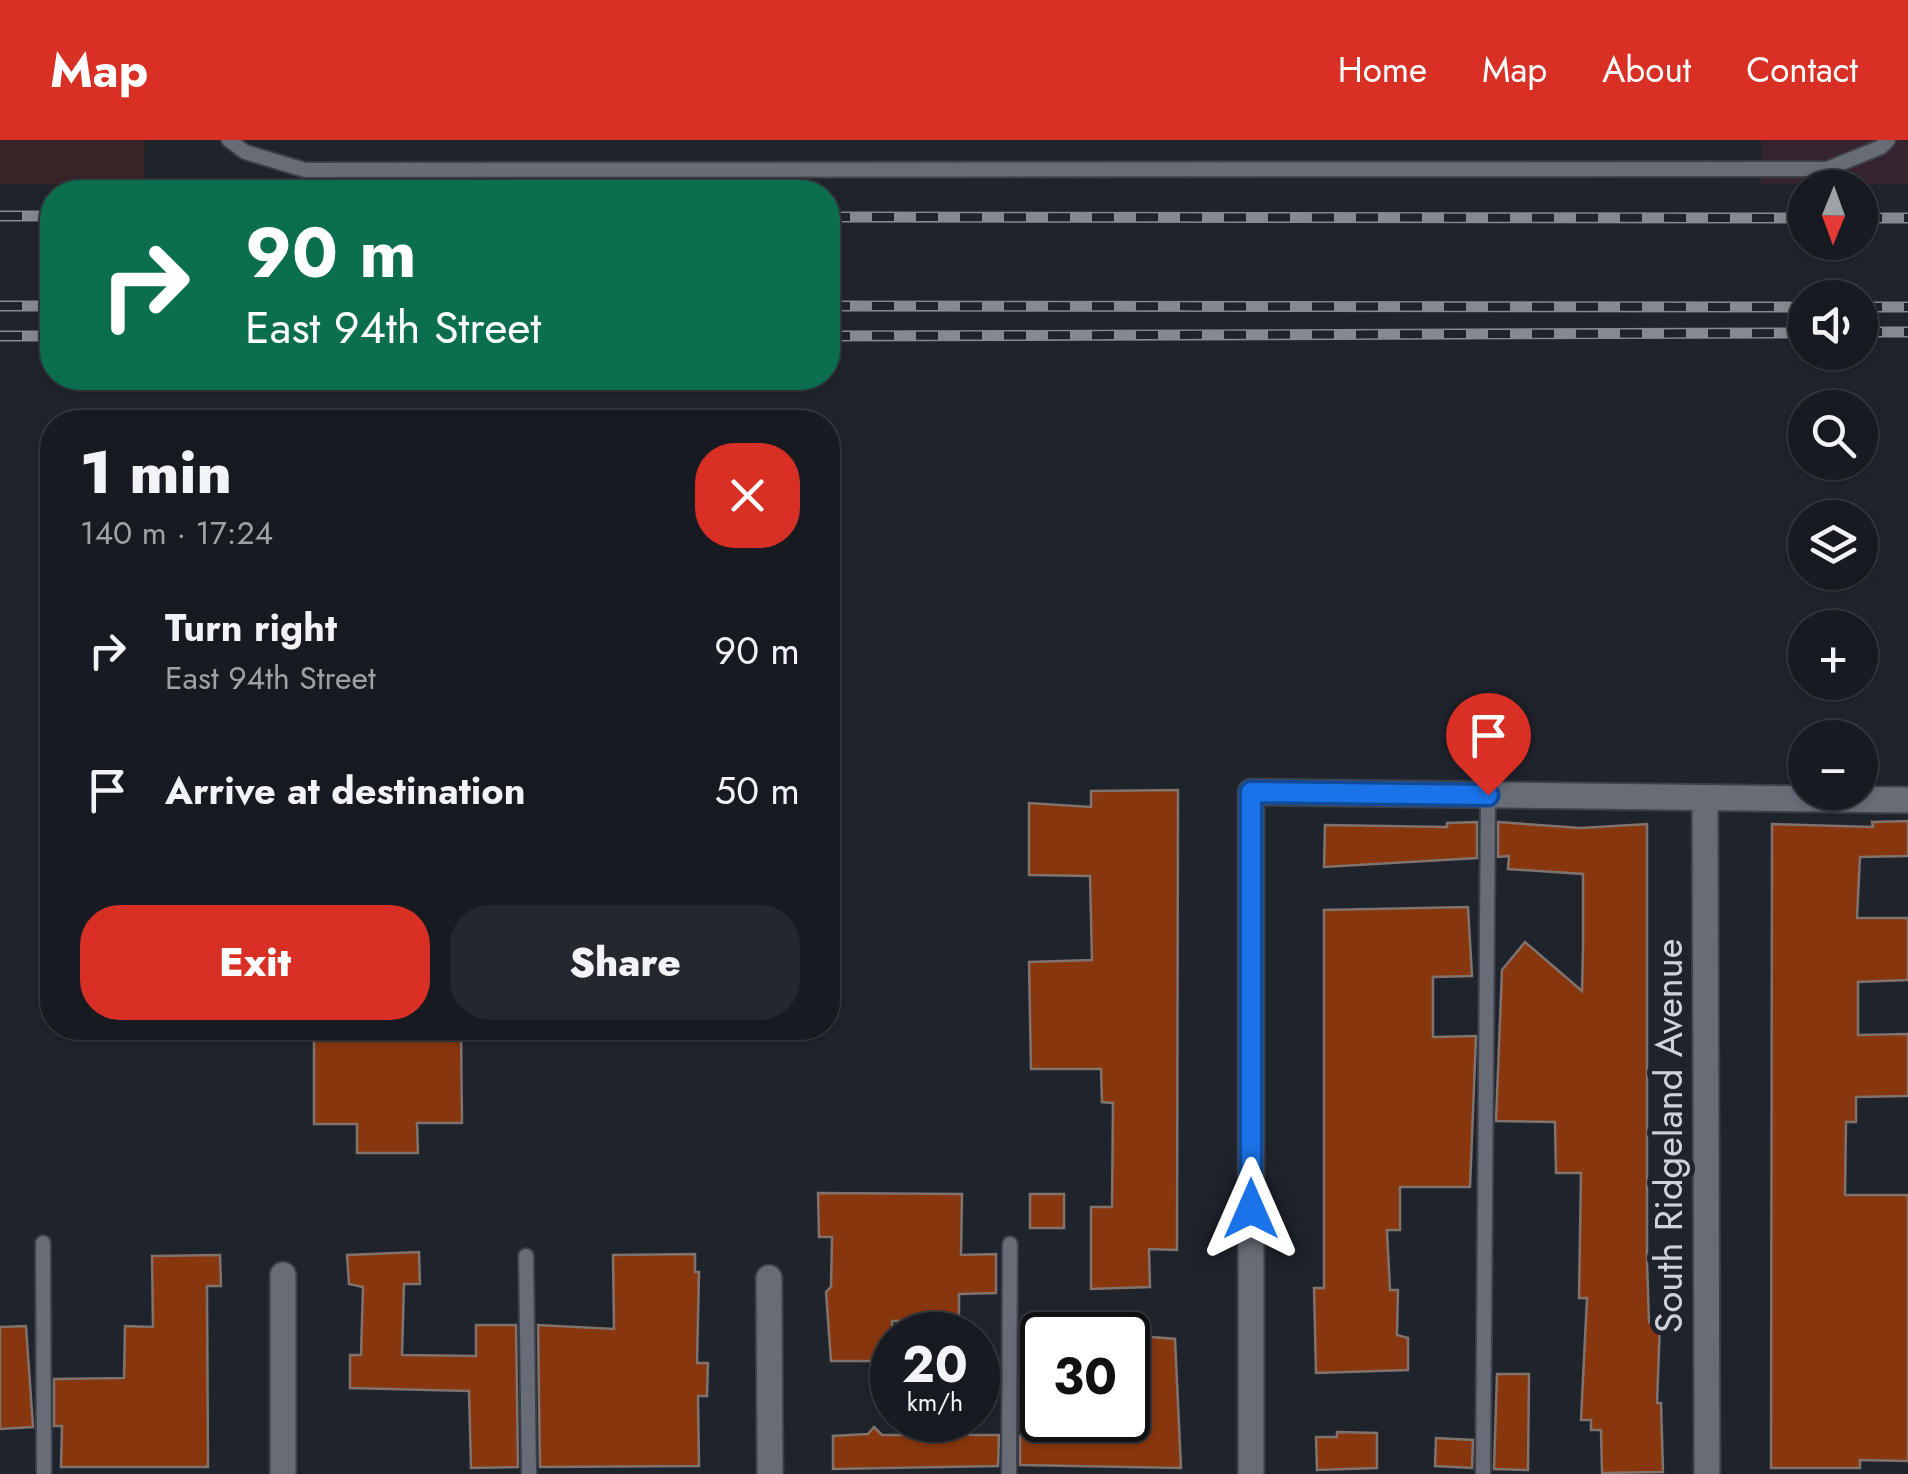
<!DOCTYPE html>
<html lang="en">
<head>
<meta charset="utf-8">
<style>
  :root { --surface:#171a21; --page:#24272e; --text:#f1f3f6; --muted:#9ea1a5; --line:#36383f; --accent:#d93025 }
  body { margin:0; font-family:Jost,sans-serif; background:var(--page); color:var(--text); height:100vh; display:flex; flex-direction:column; font-size:38px; white-space:nowrap }
  * { box-sizing:border-box; margin:0 }
  p { font-size:32px; color:var(--muted) }
  .icon { flex:none; width:55px; height:55px; fill:none; stroke:currentColor; stroke-width:2; stroke-linecap:round; stroke-linejoin:round }
  .map { position:relative; flex:1; overflow:hidden }
  .panel { position:absolute; left:40px; top:270px; width:800px; height:630px; display:flex; flex-direction:column; background:var(--surface); border-radius:40px; box-shadow:0 2px 8px #0004,0 0 0 2px var(--line) }
  .panel>* { flex:none }
  .guide { position:absolute; left:40px; top:40px; width:800px; height:210px; border-radius:40px; box-shadow:0 2px 8px #0004,0 0 0 2px var(--line); background:#0b6e4f; color:#fff; overflow:hidden }
  .needle { width:65px; rotate:181deg }
  .tools { position:absolute; left:1788px; top:30px; display:grid; gap:20px }
  .tools a { display:grid; place-items:center; width:90px; height:90px; border-radius:50%; background:var(--surface); box-shadow:0 2px 8px #0004,0 0 0 2px var(--line); font-size:50px }
  .speed { position:absolute; left:870px; top:1172px; display:flex; gap:20px; font-size:50px; font-weight:700; text-align:center }
  .speed>* { display:grid; place-content:center; width:130px; height:130px; border-radius:50%; background:var(--surface); box-shadow:0 2px 8px #0004,0 0 0 2px var(--line); line-height:1 }
  .speed small { font-size:25px; font-weight:400 }
  .speed .limit { border:5px solid #111; border-radius:15px; background:#fff; color:#111 }
  .pin { position:absolute; display:grid; place-items:center; width:85px; height:85px; color:#fff; margin:-102px -42px; border-radius:50% 50% 50% 0; rotate:-45deg; box-shadow:0 0 10px #0007 }
  .pin .icon { rotate:45deg }
  .me { position:absolute; width:110px; margin:-55px; rotate:0deg; stroke-linejoin:round; filter:drop-shadow(0 0 8px #0008) }
  .turn { display:flex; align-items:center; gap:35px; height:210px; padding:0 40px; font-size:45px }
  .turn .icon { width:130px; height:130px; stroke-width:2.5 }
  .turn b { display:block; font-size:70px; line-height:85px }
  .round { display:grid; place-items:center; flex:none; width:105px; height:105px; border-radius:40px; background:var(--page) }
  .headline { display:flex; align-items:center; justify-content:space-between; height:170px; padding:0 40px }
  h1 { font-size:60px; font-weight:800; line-height:75px }
  .action { display:flex; gap:20px; margin-top:auto; padding:20px 40px }
  .action a { flex:1; height:115px; border-radius:40px; background:var(--accent); color:#fff; font-size:40px; font-weight:800; line-height:115px; text-align:center }
  .action a+a { background:var(--page); color:var(--text) }
  ul { padding:0; list-style:none }
  li { display:flex; align-items:center; gap:30px; height:140px; padding:0 40px }
  li div { flex:1 }
  li b { display:block; font-size:38px }
  li em { font-style:normal }
  header { display:flex; align-items:center; gap:60px; box-sizing:border-box; height:140px; padding:0 50px; background:var(--accent); color:#fff }
  header strong { font-size:48px }
  nav { display:flex; gap:55px; margin-inline-start:auto; font-size:35px }
  .map>svg:first-child { display:block }
</style>
</head>
<body>
<header>
<strong>Map</strong>
<nav><a>Home</a><a>Map</a><a>About</a><a>Contact</a></nav>
</header>
<div class="map">
<svg width="1908" height="1334" viewBox="0 0 1908 1334">
  <rect width="100%" height="100%" fill="#1f232c"/>
  <polygon fill="#382427" points="0,0 145,0 144,45 0,44"/>
  <rect fill="#35242e" x="1761" y="0" width="147" height="44"/>
  <g fill="#88360d" stroke="#80736e" stroke-width="2.5">
    <polygon points="1178,650 1177,1110 1149,1109 1150,1147 1091,1149 1091,1067 1112,1067 1113,963 1102,962 1101,929 1031,929 1029,822 1092,820 1090,736 1029,735 1029,663 1091,667 1091,651"/>
    <polygon points="1908,681 1908,716 1860,717 1857,778 1908,778 1908,840 1858,842 1858,895 1908,894 1908,956 1856,957 1856,982 1846,982 1845,1055 1908,1055 1908,1321 1860,1320 1860,1328 1771,1328 1772,684 1873,687 1872,682"/>
    <polygon points="1477,682 1477,718 1324,727 1325,685 1447,687 1447,683"/>
    <polygon points="1498,682 1581,688 1647,684 1647,1122 1649,1182 1660,1183 1657,1263 1661,1263 1663,1332 1602,1333 1601,1290 1591,1290 1591,1280 1581,1280 1587,1158 1579,1158 1581,1033 1556,1033 1555,982 1496,981 1502,830 1525,802 1582,851 1583,809 1583,734 1508,729 1509,716 1498,717"/>
    <polygon points="1468,767 1472,836 1433,837 1433,897 1476,896 1470,1047 1400,1047 1400,1090 1387,1090 1390,1150 1398,1150 1397,1195 1408,1198 1408,1230 1316,1233 1314,1148 1324,1148 1324,770"/>
    <polygon points="314,888 461,888 462,983 417,983 418,1013 357,1013 357,984 314,984"/>
    <polygon points="818,1053 962,1054 961,1115 996,1114 996,1153 959,1154 959,1180 892,1181 892,1221 831,1221 826,1152 831,1147 832,1097 819,1097"/>
    <rect x="1030" y="1054" width="34" height="34"/>
    <polygon points="419,1112 420,1144 404,1144 402,1215 476,1216 476,1185 516,1185 518,1327 471,1328 469,1251 350,1248 350,1215 361,1215 363,1147 349,1144 347,1115"/>
    <polygon points="695,1114 695,1132 699,1132 697,1223 708,1223 707,1256 698,1256 699,1326 540,1327 538,1185 614,1189 613,1115"/>
    <polygon points="220,1115 221,1146 207,1146 208,1327 61,1327 62,1286 54,1286 54,1239 124,1238 125,1186 153,1187 152,1116"/>
    <polygon points="26,1186 33,1287 0,1289 0,1187"/>
    <polygon points="1128,1195 1175,1199 1181,1328 1020,1325 1020,1295 1028,1292 1028,1280 1128,1280"/>
    <polygon points="1497,1234 1529,1234 1528,1330 1494,1329"/>
    <polygon points="874,1287 882,1295 999,1295 998,1326 833,1329 833,1296 868,1294"/>
    <polygon points="1337,1292 1377,1293 1377,1328 1317,1330 1316,1297 1337,1297"/>
    <polygon points="1436,1298 1473,1300 1472,1328 1435,1326"/>
  </g>
  <g fill="none" stroke-linecap="round" stroke-linejoin="round">
    <defs>
      <g id="lane">
        <polyline points="229,0 245,12 305,30 1827,29 1881,7 1888,0"/>
        <polyline points="43,1103 44,1334"/>
        <polyline points="526,1116 529,1334"/>
        <polyline points="1009,1334 1010,1104"/>
        <polyline points="1483,1334 1488,655"/>
      </g>
      <g id="street">
        <polyline points="1705,658 1707,1334"/>
        <polyline points="769,1138 770,1334"/>
        <polyline points="283,1334 283,1135"/>
        <polyline points="1251,1334 1251,652 1908,660"/>
      </g>
    </defs>
    <use href="#lane" stroke="#3c3f47" stroke-width="18"/>
    <use href="#street" stroke="#3c3f47" stroke-width="29"/>
    <use href="#lane" stroke="#676c77" stroke-width="14"/>
    <use href="#street" stroke="#676c77" stroke-width="25"/>
    <defs>
      <g id="rail">
        <polyline points="0,76 52,76"/>
        <polyline points="828,77 1805,78"/>
        <polyline points="1860,78 1908,78"/>
        <polyline points="0,166 52,166"/>
        <polyline points="828,166 1805,167"/>
        <polyline points="1860,167 1908,167"/>
        <polyline points="1860,192 1908,192"/>
        <polyline points="0,196 52,196"/>
        <polyline points="828,196 1805,193"/>
      </g>
    </defs>
    <use href="#rail" stroke="#868990" stroke-width="11"/>
    <use href="#rail" stroke="#1f232c" stroke-width="8" stroke-dasharray="22" stroke-linecap="butt"/>
  </g>
  <g fill="none" stroke-linecap="round" stroke-linejoin="round">
    <defs>
      <polyline id="route" points="1251,1069 1251,652 1488,655"/>
    </defs>
    <use href="#route" stroke="#114b97" stroke-width="25"/>
    <use href="#route" stroke="#1a73e8" stroke-width="18"/>
  </g>
  <g text-anchor="middle" stroke-width="10" stroke-linejoin="round" paint-order="stroke">
    <g font-size="38" fill="#cfd2d8" stroke="#1f232c">
      <text transform="translate(1669 996) rotate(-90)" y="13">South Ridgeland Avenue</text>
    </g>
  </g>
</svg>
<div class="tools">
<a><svg class="needle" viewBox="-14 -14 28 28"><path d="M0-13l5 13h-10z" fill="#e53935"/><path d="M0 13l5-13h-10z" fill="#9ea1a5"/></svg></a>
<a><svg class="icon" aria-label="sound" viewBox="0 0 24 24"><path d="M4 9h4l5-4v14l-5-4H4zM17 9q2 3 0 6"/></svg></a>
<a><svg class="icon" aria-label="search" viewBox="0 0 24 24"><circle cx="10" cy="10" r="6"/><path d="M15 15l6 6"/></svg></a>
<a><svg class="icon" aria-label="layers" viewBox="0 0 24 24"><path d="M12 4l9 5-9 5-9-5zM3 14l9 5 9-5"/></svg></a>
<a>+</a>
<a>−</a>
</div>
<div class="speed"><div>20<small>km/h</small></div><div class="limit">30</div></div>
<div class="pin" style="left:1488px;top:655px;background:#d93025"><svg class="icon" aria-label="arrive" viewBox="0 0 24 24"><path d="M6 21V4h12l-3 4 3 4H6"/></svg></div>
<svg class="me" style="left:1251px;top:1069px" viewBox="-20 -20 40 40"><path d="M0-17L14 15 0 8-14 15z" fill="#1a73e8" stroke="#fff" stroke-width="4"/></svg>
<div class="guide">
<div class="turn"><svg class="icon" aria-label="right" viewBox="0 0 24 24"><path d="M7 20v-9h11M14 6l5 5-5 5"/></svg><div><b>90 m</b>East 94th Street</div></div>
</div>
<section class="panel">
<div class="headline"><div><h1>1 min</h1><p>140 m · 17:24</p></div><a class="round" style="background:#d93025;color:#fff"><svg class="icon" aria-label="close" viewBox="0 0 24 24"><path d="M6 6l12 12M18 6L6 18"/></svg></a></div>
<ul>
<li><svg class="icon" aria-label="right" viewBox="0 0 24 24"><path d="M7 20v-9h11M14 6l5 5-5 5"/></svg><div><b>Turn right</b><p>East 94th Street</p></div><em>90 m</em></li>
<li><svg class="icon" aria-label="arrive" viewBox="0 0 24 24"><path d="M6 21V4h12l-3 4 3 4H6"/></svg><div><b>Arrive at destination</b></div><em>50 m</em></li>
</ul>
<div class="action"><a>Exit</a><a>Share</a></div>
</section>
</div>
</body>
</html>
